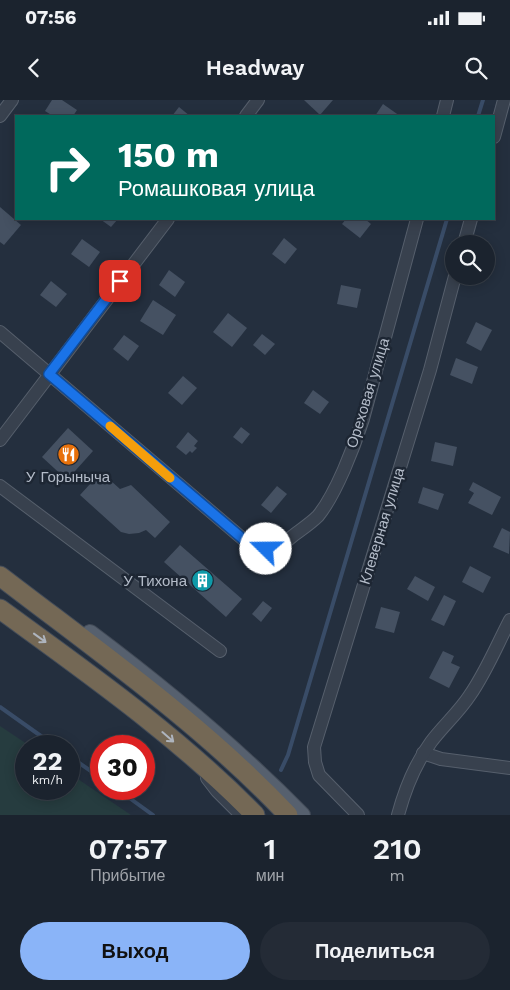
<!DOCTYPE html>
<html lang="ru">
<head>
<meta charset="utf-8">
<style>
  :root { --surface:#1b232e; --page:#242b36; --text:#f1f3f6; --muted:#a0a4aa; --line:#39404a; --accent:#8ab4f8 }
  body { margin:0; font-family:"Work Sans",sans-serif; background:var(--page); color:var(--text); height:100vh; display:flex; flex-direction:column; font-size:19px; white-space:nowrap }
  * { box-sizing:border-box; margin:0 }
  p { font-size:16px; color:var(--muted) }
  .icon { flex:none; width:28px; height:28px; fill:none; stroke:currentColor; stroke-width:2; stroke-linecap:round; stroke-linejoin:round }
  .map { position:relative; height:715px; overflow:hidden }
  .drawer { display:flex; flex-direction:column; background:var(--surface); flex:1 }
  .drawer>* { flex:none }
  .top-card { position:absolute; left:15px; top:15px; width:480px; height:105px; border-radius:0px; box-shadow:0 2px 12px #0003,0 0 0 1px var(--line); background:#00695c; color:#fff; overflow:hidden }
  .buttons { position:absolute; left:445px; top:135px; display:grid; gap:10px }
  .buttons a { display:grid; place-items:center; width:50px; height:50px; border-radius:50%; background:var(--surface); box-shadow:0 2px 12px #0003,0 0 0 1px var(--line); font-size:25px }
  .speed { position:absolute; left:15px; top:635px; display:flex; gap:10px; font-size:25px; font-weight:700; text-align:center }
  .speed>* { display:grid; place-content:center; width:65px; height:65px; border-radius:50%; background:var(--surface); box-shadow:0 2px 12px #0003,0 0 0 1px var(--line); line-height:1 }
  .speed small { font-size:12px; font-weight:400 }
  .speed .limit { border:8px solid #d22; background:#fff; color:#111 }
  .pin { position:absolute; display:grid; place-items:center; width:42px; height:42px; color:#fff; margin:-21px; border-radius:10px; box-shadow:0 2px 8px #0006 }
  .me { position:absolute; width:55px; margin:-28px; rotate:292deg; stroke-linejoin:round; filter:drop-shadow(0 0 4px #0008) }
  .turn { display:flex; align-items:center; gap:18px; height:105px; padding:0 20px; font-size:22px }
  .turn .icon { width:65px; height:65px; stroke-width:2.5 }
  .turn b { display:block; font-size:35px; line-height:42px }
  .eta { display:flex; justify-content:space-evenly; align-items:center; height:85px; text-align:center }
  .eta b { font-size:30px; font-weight:600; line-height:35px }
  .cta { display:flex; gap:10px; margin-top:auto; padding:10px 20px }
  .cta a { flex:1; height:58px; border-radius:30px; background:var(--accent); color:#111; font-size:20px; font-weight:600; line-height:58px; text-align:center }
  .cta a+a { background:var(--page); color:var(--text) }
  .status { display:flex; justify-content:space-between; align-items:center; height:35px; padding:0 25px; background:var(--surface); direction:ltr }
  .status svg { height:14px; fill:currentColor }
  header { display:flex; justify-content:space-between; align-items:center; height:65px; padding:0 20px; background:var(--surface); font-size:22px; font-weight:600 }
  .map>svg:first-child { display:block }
</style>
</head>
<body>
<div class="status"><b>07:56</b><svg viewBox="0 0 49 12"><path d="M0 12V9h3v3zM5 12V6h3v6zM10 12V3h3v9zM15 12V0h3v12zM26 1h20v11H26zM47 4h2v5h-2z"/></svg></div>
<header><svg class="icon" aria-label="back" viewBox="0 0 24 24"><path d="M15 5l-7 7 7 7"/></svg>Headway<svg class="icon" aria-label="search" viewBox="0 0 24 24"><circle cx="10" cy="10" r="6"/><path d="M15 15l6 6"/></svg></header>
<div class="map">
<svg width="510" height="715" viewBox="0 0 510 715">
  <rect width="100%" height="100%" fill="#242f3e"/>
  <polygon fill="#263c3f" points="0,626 30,646 26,646 26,689 69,689 69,673 131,715 0,715"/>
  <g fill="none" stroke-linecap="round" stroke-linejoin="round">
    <g stroke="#394c67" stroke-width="4">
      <polyline points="478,16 483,0"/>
      <polyline points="0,607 55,646"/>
      <polyline points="69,656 101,678"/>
      <polyline points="281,670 288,655 447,119"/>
      <polyline points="117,689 153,715"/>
    </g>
  </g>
  <g fill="#455162">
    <polygon points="52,0 62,0 77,10 73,16 53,16 45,11"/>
    <polygon points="304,0 333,0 320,15"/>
    <polygon points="383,4 400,16 375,16"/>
    <polygon points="179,7 190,16 172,16"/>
    <polygon points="0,107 21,125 4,145 0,142"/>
    <polygon points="100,119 118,119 111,127"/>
    <polygon points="346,119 365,119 371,124 360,138 342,124"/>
    <polygon points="284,138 297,149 285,164 272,154"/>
    <polygon points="82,139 100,152 89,167 71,154"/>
    <polygon points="169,170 185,182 175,197 159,185"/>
    <polygon points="51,181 67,194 56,207 40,195"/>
    <polygon points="341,185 361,189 357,208 337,204"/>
    <polygon points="153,200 176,215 163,235 140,221"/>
    <polygon points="228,213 247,228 232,247 213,232"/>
    <polygon points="476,222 492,230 481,251 466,243"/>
    <polygon points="262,234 275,244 265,255 253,245"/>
    <polygon points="124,235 139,246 128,261 113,249"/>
    <polygon points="456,258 478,267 472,284 450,275"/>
    <polygon points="183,276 197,288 182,305 168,293"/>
    <polygon points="313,290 329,302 320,314 304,303"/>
    <polygon points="241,327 250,334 242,344 233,337"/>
    <polygon points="68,328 93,351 67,380 42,357"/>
    <polygon points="188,332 198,341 194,346 197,348 192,353 190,351 186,355 176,347"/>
    <polygon points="435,342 457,347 453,366 431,361"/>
    <polygon points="101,372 120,389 131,385 170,422 155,438 146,430 139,433 129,434 121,432 80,395"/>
    <polygon points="473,382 501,397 492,415 468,403 474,393 469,390"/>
    <polygon points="277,386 287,394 271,413 261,405"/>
    <polygon points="423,387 444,394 438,410 418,403"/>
    <polygon points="502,428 510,432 509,454 493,447"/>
    <polygon points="180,445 242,499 226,517 164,462"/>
    <polygon points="470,466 491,477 483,493 462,482"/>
    <polygon points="415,476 435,487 428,501 407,489"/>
    <polygon points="444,495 456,501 444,526 431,520"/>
    <polygon points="263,501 272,508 261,522 252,514"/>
    <polygon points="381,507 400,512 394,533 375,528"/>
    <polygon points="443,551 454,556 451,563 460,567 449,588 429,578"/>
  </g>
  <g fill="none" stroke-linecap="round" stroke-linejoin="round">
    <defs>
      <g id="minor">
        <polyline points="0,16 12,0"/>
        <polyline points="246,16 258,0"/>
        <polyline points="443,16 447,0"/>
        <polyline points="494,37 504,0"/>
        <polyline points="464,144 471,119"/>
        <path d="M 0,232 L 243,439 C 250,444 259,449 268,449 C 278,449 287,441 294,435 C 302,429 311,423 318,416 C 336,394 354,347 363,319 L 417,119"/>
        <polyline points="0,340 168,119"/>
        <polyline points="0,386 220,551"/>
        <polyline points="423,653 441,659 510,668"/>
        <polyline points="207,678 217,691 241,715"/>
        <polyline points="358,715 319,675 315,662 314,647 430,270 455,176"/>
        <path d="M 398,715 C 405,689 415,664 431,642 C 443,626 459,612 470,595 C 486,572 497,545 510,520"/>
      </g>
      <path id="major" d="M 90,533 C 166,590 235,647 302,715"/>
      <g id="highway">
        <path d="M 0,476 C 99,552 202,624 288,715"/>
        <path d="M 0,509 C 88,573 179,637 255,715"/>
      </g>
    </defs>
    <use href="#minor" stroke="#565f6c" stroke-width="14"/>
    <use href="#major" stroke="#414a57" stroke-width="18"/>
    <use href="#highway" stroke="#434c59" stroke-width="21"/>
    <use href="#minor" stroke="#38414e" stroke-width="12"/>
    <use href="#major" stroke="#56606e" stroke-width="16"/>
    <use href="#highway" stroke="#746855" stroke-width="19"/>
  </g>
  <defs><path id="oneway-shaft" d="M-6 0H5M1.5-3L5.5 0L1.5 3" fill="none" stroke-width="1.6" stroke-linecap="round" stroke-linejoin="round" transform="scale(1.25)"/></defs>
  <g stroke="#aeb4bd">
    <use href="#oneway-shaft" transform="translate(40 538) rotate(36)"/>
    <use href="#oneway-shaft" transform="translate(168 637) rotate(41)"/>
  </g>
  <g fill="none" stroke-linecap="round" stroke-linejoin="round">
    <defs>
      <polyline id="route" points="120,181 49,274 243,439 254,446 266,449"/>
    </defs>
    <use href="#route" stroke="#114b97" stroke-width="12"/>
    <use href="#route" stroke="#1a73e8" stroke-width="9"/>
    <polyline stroke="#f59e0b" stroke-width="9" points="110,326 170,378"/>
  </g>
  <defs>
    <symbol id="restaurant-disc" viewBox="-11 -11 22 22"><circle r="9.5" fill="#e8710a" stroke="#1d2633"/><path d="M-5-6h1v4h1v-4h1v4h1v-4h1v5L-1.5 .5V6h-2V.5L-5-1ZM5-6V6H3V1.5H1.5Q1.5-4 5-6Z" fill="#fff"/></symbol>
    <symbol id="building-disc" viewBox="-11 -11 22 22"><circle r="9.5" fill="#0f9aa8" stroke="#1d2633"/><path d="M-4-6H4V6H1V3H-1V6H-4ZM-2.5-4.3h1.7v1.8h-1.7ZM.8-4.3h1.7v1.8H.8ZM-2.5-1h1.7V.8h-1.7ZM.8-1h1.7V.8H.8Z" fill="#fff"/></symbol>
  </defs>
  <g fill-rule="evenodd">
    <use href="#restaurant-disc" x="56" y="342" width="25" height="25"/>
    <use href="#building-disc" x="190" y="468" width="25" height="25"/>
  </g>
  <g text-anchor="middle" stroke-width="5" stroke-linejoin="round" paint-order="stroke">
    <g font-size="15" fill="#b4bcc9" stroke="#1d2633">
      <text transform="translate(368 293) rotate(-73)" y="5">Ореховая улица</text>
      <text transform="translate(382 426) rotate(-73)" y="5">Клеверная улица</text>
    </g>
    <g font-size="15" fill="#b4bcc9" stroke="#1d2633">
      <text x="68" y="382">У Горыныча</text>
      <text x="187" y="486" text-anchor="end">У Тихона</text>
    </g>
  </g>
</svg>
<div class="buttons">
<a><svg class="icon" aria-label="search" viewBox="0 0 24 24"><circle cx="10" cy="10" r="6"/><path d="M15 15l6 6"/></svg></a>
</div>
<div class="speed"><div>22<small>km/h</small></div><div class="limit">30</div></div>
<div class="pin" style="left:120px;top:181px;background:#d93025"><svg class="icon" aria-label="arrive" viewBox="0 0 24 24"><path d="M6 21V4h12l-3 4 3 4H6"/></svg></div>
<svg class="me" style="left:266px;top:449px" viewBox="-20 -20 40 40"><circle r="19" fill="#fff"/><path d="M0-13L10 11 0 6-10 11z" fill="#1a73e8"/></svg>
<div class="top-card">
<div class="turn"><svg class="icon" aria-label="right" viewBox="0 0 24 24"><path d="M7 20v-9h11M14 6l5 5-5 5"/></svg><div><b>150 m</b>Ромашковая улица</div></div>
</div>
</div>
<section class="drawer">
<div class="eta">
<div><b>07:57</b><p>Прибытие</p></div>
<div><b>1</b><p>мин</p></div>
<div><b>210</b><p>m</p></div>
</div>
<div class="cta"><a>Выход</a><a>Поделиться</a></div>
</section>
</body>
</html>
